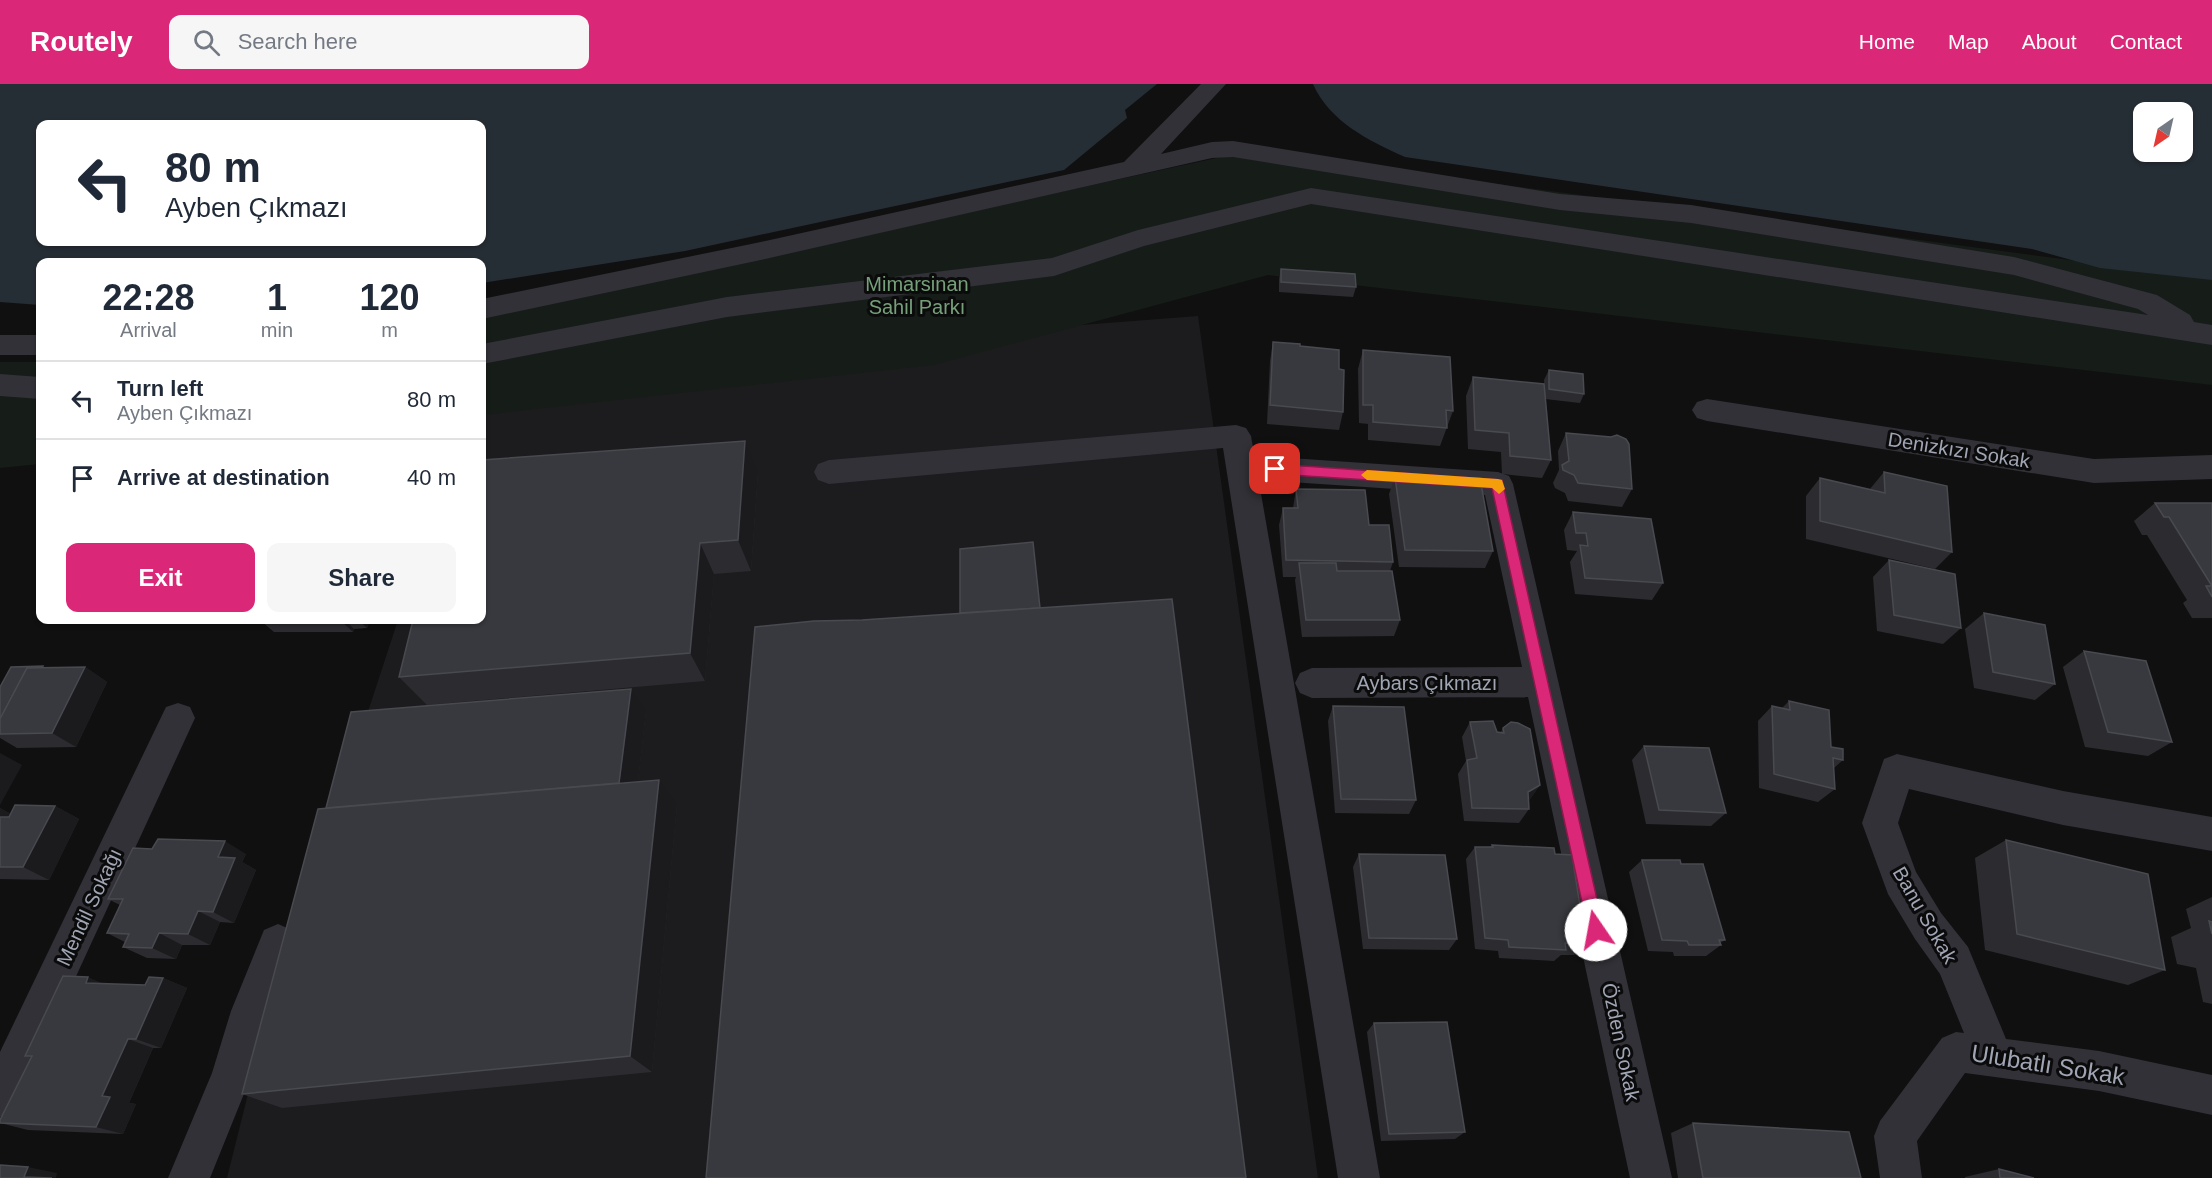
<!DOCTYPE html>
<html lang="en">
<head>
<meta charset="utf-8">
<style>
  :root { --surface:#fff; --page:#f6f6f7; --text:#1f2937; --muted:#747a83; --line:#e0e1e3; --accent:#db2777 }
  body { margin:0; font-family:Arial,sans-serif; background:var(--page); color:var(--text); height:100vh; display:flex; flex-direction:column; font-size:22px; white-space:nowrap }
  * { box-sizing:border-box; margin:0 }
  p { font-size:20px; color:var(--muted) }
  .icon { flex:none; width:33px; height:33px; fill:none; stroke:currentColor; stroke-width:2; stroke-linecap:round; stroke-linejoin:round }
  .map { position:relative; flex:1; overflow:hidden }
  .side { position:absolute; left:36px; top:174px; width:450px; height:366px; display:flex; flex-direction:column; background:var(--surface); border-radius:12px; box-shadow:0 2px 4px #0004 }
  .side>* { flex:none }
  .hud { position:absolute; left:36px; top:36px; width:450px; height:126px; border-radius:12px; box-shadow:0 2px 4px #0004; background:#fff; color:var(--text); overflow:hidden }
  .needle { width:39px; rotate:214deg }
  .controls { position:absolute; left:2133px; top:18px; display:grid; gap:12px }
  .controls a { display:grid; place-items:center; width:60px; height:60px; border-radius:12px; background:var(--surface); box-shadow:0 2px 4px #0004; font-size:30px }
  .pin { position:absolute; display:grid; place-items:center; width:51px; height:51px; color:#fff; margin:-26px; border-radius:12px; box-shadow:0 3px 9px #0006 }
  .me { position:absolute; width:66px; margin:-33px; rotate:348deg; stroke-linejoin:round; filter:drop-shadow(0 0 4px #0008) }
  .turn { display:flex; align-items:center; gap:21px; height:126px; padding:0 30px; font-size:27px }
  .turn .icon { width:78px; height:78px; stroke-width:2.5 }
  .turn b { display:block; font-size:42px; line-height:51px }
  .eta { display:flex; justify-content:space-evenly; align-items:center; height:102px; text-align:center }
  .eta b { font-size:36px; font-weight:700; line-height:42px }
  .cta { display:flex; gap:12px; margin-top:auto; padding:12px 30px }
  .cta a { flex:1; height:69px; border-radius:12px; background:var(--accent); color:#fff; font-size:24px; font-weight:700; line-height:69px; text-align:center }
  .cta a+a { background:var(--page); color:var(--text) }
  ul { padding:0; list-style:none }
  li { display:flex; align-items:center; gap:18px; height:78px; padding:0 30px; border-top:2px solid var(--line) }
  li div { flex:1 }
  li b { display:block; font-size:22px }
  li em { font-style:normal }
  header { display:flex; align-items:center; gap:36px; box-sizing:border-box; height:84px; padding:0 30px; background:var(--accent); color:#fff }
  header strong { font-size:28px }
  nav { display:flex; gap:33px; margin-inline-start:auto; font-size:21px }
  .search { width:420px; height:54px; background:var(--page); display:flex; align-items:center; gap:15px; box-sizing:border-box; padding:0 21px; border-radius:12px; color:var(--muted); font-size:22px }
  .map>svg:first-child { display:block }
</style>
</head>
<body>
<header>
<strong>Routely</strong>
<div class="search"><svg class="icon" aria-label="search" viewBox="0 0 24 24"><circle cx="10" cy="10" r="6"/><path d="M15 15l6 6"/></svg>Search here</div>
<nav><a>Home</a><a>Map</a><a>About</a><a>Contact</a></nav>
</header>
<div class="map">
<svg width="2212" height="1094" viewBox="0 0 2212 1094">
  <rect width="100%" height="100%" fill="#101011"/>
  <polygon fill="#1c1c1e" points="1198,232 1318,1094 227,1094 265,942 398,536 482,536 482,287"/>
  <g fill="#161c17">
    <polygon points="1249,67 2212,195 2212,301 1268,191 933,281 482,331 482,233"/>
    <polygon points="0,278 40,278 40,380 0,384"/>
  </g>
  <g fill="#262e35" fill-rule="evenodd">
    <path d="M 0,0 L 1157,0 L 1125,26 L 1127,34 L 1064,86 L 685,167 L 482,199 L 482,178 L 40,178 L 40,221 L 0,218 ZM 40,40 L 482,40 L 482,158 L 40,158 Z"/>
    <path d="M 1313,0 L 2212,0 L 2212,196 L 2100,184 L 2032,165 L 1405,73 C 1369,57 1329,37 1313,0 ZM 2144,28 L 2182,28 L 2182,68 L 2144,68 Z"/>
  </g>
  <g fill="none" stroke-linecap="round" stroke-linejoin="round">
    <g fill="#313137" fill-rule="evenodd">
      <polygon points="1201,0 1226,0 1161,70 1212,58 1233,57 1560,110 1691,121 2014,173 2157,211 2190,231 2194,238 2212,241 2212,261 1311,120 1144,162 1054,192 727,233 482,280 482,260 727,213 1052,174 1138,146 1311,104 2148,231 2138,225 2014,191 1691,139 1560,126 1233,73 1212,74 756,177 482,235 482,215 756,159 1124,78"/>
      <rect x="0" y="251" width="40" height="20"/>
      <polygon points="0,290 40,293 40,315 0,312"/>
      <polygon points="1707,315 2094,375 2212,371 2212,395 2094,399 1707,337 1697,334 1692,326 1697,318"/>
      <polygon points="1236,341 1246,344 1251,352 1380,1094 1338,1094 1223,364 829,400 818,396 814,388 818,380 829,376"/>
      <polygon points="1275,373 1498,388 1509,392 1513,400 1672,1094 1630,1094 1528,613 1312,614 1300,609 1295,599 1300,589 1312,584 1522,583 1485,411 1275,397 1264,393 1260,385 1264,377"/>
      <polygon points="178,619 190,623 195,634 14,1027 0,1033 0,968 166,623"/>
      <polygon points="1897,670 2063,707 2212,733 2212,767 2063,741 1909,705 1898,739 1916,788 1941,829 1968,863 2006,955 2099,967 2212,991 2212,1031 2099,1007 1965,989 1917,1057 1922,1094 1880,1094 1874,1052 1880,1037 1942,954 1956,948 1964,949 1940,890 1915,855 1888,810 1862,739 1884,675"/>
      <polygon points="278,840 292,846 297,859 271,927 252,990 210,1094 168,1094 212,989 231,927 264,846"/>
    </g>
  </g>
  <g fill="#2c2c30">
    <polygon points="1281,185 1356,203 1353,213 1279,208 1279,195"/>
    <polygon points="1273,258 1300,262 1339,285 1343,328 1339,346 1267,340 1270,277"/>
    <polygon points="1363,266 1453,327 1440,362 1368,356 1368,340 1359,339 1358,285"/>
    <polygon points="1549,286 1584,310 1580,319 1545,315 1544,296"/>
    <polygon points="1473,293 1551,376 1542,394 1502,390 1501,368 1468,365 1466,312"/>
    <polygon points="1566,349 1632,405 1622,423 1568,417 1565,409 1555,404 1553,399 1559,386 1558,367"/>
    <polygon points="1884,388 1952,468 1935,485 1806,455 1806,412 1820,394 1870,405"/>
    <polygon points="758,389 751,487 714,490 705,597 427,621 399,593"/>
    <polygon points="1395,393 1493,467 1485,484 1399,483 1389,410"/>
    <polygon points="1296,405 1369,441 1393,478 1390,487 1400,536 1394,552 1302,553 1295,496 1296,493 1283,493 1279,441 1283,424 1293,424"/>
    <polygon points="2155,419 2212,419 2212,534 2192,534 2183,519 2187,516 2147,451 2142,451 2134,437"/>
    <polygon points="1573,428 1663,499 1652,516 1575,510 1570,478 1577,467 1567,466 1564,446"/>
    <polygon points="1889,476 1961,544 1943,560 1877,547 1873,493"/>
    <polygon points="1984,529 2055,600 2035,616 1974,604 1965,545"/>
    <polygon points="260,536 370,536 367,544 354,545 353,548 274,548"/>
    <polygon points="2084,567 2172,658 2148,672 2085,663 2063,583"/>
    <polygon points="43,582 46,584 85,583 107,598 76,663 17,664 0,654 0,603"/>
    <polygon points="1789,617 1843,676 1834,684 1835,705 1818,718 1759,704 1758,637 1772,622 1782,624"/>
    <polygon points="1333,622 1416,716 1409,730 1335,729 1328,637"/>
    <polygon points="646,627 638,697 677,720 652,988 282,1024 242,1010 326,724"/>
    <polygon points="1470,638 1497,648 1501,648 1503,644 1540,701 1530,715 1528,716 1529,725 1519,739 1464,737 1458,690 1466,677 1462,653"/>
    <polygon points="1644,662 1726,729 1711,742 1646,740 1632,676"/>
    <polygon points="55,722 79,735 49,796 0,795 0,724 11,730"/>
    <polygon points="2006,756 2165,886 2128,901 1985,866 1975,774"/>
    <polygon points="1492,761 1555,770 1586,861 1574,871 1561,871 1554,877 1499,874 1498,867 1475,865 1466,775 1475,763 1490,763"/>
    <polygon points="246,770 242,778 256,786 234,839 220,838 210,861 182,861 176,875 147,874 123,863 125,858 107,849 120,821 108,815"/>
    <polygon points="1359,770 1457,855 1449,866 1363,865 1353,783"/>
    <polygon points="1642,776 1681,780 1725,856 1720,859 1721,861 1706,872 1674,872 1673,868 1648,867 1629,788"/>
    <polygon points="2212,813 2212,920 2203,918 2196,884 2177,880 2171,853 2191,844 2186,825"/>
    <polygon points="163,894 187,904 161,964 153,964 129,1019 136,1020 123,1050 28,1046 0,1039 31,974 25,972 103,900 145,901"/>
    <polygon points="1374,939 1465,1048 1455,1055 1381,1057 1367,948"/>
    <polygon points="1693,1039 1861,1094 1678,1094 1671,1049"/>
    <polygon points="1999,1085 2034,1094 1965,1094 1965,1093"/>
  </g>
  <g fill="#1b1b1e">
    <polygon points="745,357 758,389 751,487 738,456"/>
    <polygon points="700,459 714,490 705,597 690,569"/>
    <polygon points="340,536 345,536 354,545 353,548"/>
    <polygon points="358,536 370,536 367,544"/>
    <polygon points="85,583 107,598 76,663 52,649"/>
    <polygon points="631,605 646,627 635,724 619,704"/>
    <polygon points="0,669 22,681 0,721"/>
    <polygon points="659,696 677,720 652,988 630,972"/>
    <polygon points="1540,701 1530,715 1518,722 1528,708"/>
    <polygon points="55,722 79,735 49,796 23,783"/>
    <polygon points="0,724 22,736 0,737"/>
    <polygon points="225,757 246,770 242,778 256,786 234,839 213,828 218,773"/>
    <polygon points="198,827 220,838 210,861 188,850"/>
    <polygon points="159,849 182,861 176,875 152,864"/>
    <polygon points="88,893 113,904 86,899"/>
    <polygon points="163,894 187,904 161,964 136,955"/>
    <polygon points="128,955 153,964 129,1019 136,1020 123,1050 96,1043 102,1012"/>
    <polygon points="28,1083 57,1089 56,1094 24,1093"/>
  </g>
  <g fill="#38393e" stroke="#484a50" stroke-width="1.5">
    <polygon points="1281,185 1355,190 1356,203 1281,198"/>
    <polygon points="1273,258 1300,260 1300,262 1339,266 1339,285 1344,286 1343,328 1270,321"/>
    <polygon points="1363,266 1450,273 1453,327 1446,326 1447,344 1373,338 1373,321 1363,321"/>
    <polygon points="1549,286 1583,290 1584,310 1549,305"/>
    <polygon points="1473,293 1544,300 1551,376 1510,372 1509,349 1475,346"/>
    <polygon points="1566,349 1611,353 1617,351 1626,355 1629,360 1632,405 1578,399 1574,391 1563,386 1562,381 1569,377"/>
    <polygon points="745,357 738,456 700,459 690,569 399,593 413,536 482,536 482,376"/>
    <polygon points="1884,388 1947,402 1952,468 1820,437 1820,394 1885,409"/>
    <polygon points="1395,393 1480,394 1493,467 1405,466"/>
    <polygon points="1296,405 1365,406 1369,441 1389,441 1393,478 1286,476 1283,424 1298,424"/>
    <polygon points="2155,419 2212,419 2212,513 2206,502 2212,502 2169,433 2164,433"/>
    <polygon points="1573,428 1651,435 1663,499 1585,494 1580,461 1588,462 1586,449 1576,449"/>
    <polygon points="1033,458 1040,524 960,529 960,465"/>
    <polygon points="1889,476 1955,490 1961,544 1894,531"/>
    <polygon points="1299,479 1336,479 1337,487 1392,487 1400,536 1306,536"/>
    <polygon points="1172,515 1246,1094 706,1094 755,543 814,537 862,536"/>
    <polygon points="1984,529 2045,541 2055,600 1993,588"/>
    <polygon points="2084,567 2146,577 2172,658 2108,648"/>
    <polygon points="43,582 42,584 27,584 0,635 0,603 11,583"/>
    <polygon points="85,583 52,649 0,650 0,635 27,584"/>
    <polygon points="631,605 619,699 326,724 351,628"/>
    <polygon points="1789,617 1829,626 1831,663 1843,665 1843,676 1833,674 1835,705 1774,690 1772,622 1790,626"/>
    <polygon points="1333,622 1404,623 1416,716 1341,715"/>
    <polygon points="1493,637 1497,648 1504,649 1503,644 1511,638 1518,639 1530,645 1540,701 1528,708 1529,725 1472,724 1467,676 1477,674 1470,638"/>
    <polygon points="1644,662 1709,664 1726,729 1659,726"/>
    <polygon points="659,696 630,972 242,1010 318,725"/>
    <polygon points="15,721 55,722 23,783 0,783 0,733 9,733"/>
    <polygon points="158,755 225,757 218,773 235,774 213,828 198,827 188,850 159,849 152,864 123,863 129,850 107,849 123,815 108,815 133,764 152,765"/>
    <polygon points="2006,756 2148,790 2165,886 2017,850"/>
    <polygon points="1492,761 1554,764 1555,770 1572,771 1586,861 1565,859 1566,866 1509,863 1508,856 1485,854 1475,763 1493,763"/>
    <polygon points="1359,770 1445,771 1457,855 1369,854"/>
    <polygon points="1642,776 1680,776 1681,780 1703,780 1725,856 1719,856 1721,861 1689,861 1687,857 1662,856"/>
    <polygon points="2209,837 2212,838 2212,850"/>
    <polygon points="63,892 88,893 86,899 145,901 149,893 163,894 136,955 128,955 102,1012 110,1013 96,1043 0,1039 0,1036 32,972 25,972"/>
    <polygon points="1447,938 1465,1048 1389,1050 1374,939"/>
    <polygon points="1693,1039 1849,1048 1861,1094 1703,1094"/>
    <polygon points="0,1081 28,1083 24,1093 52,1094 0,1094"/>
    <polygon points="1999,1085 2034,1094 2000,1094"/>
  </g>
  <polygon fill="#db2777" stroke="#8e194d" stroke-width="1.5" points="1275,380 1502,396 1604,846 1602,851 1596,854 1591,851 1588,846 1492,404 1275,390 1269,385"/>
  <polygon fill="#f59e0b" points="1367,386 1498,395 1502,396 1505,405 1499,410 1492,404 1367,396 1361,391"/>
  <g text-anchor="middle" stroke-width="6" stroke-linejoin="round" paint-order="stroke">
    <g font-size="20" fill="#76a07a" stroke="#0b0b0c">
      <text x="917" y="207">Mimarsinan<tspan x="917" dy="23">Sahil Parkı</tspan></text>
    </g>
    <g font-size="20" fill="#a0a5b3" stroke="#0b0b0c">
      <text transform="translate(1959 366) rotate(9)" y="7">Denizkızı Sokak</text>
      <text x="1427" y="606">Aybars Çıkmazı</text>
      <text transform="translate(89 823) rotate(-65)" y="7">Mendil Sokağı</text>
      <text transform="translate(1925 831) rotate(60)" y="7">Banu Sokak</text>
      <text transform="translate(1621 958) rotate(78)" y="7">Özden Sokak</text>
    </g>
    <g font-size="24" fill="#a0a5b3" stroke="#0b0b0c">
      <text transform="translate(2048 981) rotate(9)" y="8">Ulubatlı Sokak</text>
    </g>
  </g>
</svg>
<div class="controls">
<a><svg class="needle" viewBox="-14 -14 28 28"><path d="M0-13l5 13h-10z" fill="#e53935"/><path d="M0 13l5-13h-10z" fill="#747a83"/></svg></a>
</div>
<div class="pin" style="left:1275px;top:385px;background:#d93025"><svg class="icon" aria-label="arrive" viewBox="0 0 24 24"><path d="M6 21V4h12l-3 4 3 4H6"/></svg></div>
<svg class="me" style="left:1596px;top:846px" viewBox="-20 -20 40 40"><circle r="19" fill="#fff"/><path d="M0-13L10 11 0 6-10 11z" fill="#db2777"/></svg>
<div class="hud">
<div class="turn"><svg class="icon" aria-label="left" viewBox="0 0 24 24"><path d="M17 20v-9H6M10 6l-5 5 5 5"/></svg><div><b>80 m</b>Ayben Çıkmazı</div></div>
</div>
<section class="side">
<div class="eta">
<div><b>22:28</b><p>Arrival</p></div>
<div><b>1</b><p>min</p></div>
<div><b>120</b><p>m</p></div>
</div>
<ul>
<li><svg class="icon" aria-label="left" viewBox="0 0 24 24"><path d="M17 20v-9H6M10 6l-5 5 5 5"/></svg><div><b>Turn left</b><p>Ayben Çıkmazı</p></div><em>80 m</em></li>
<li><svg class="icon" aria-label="arrive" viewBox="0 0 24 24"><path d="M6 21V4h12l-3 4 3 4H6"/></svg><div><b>Arrive at destination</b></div><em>40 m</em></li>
</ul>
<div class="cta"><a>Exit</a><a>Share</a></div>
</section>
</div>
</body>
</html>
